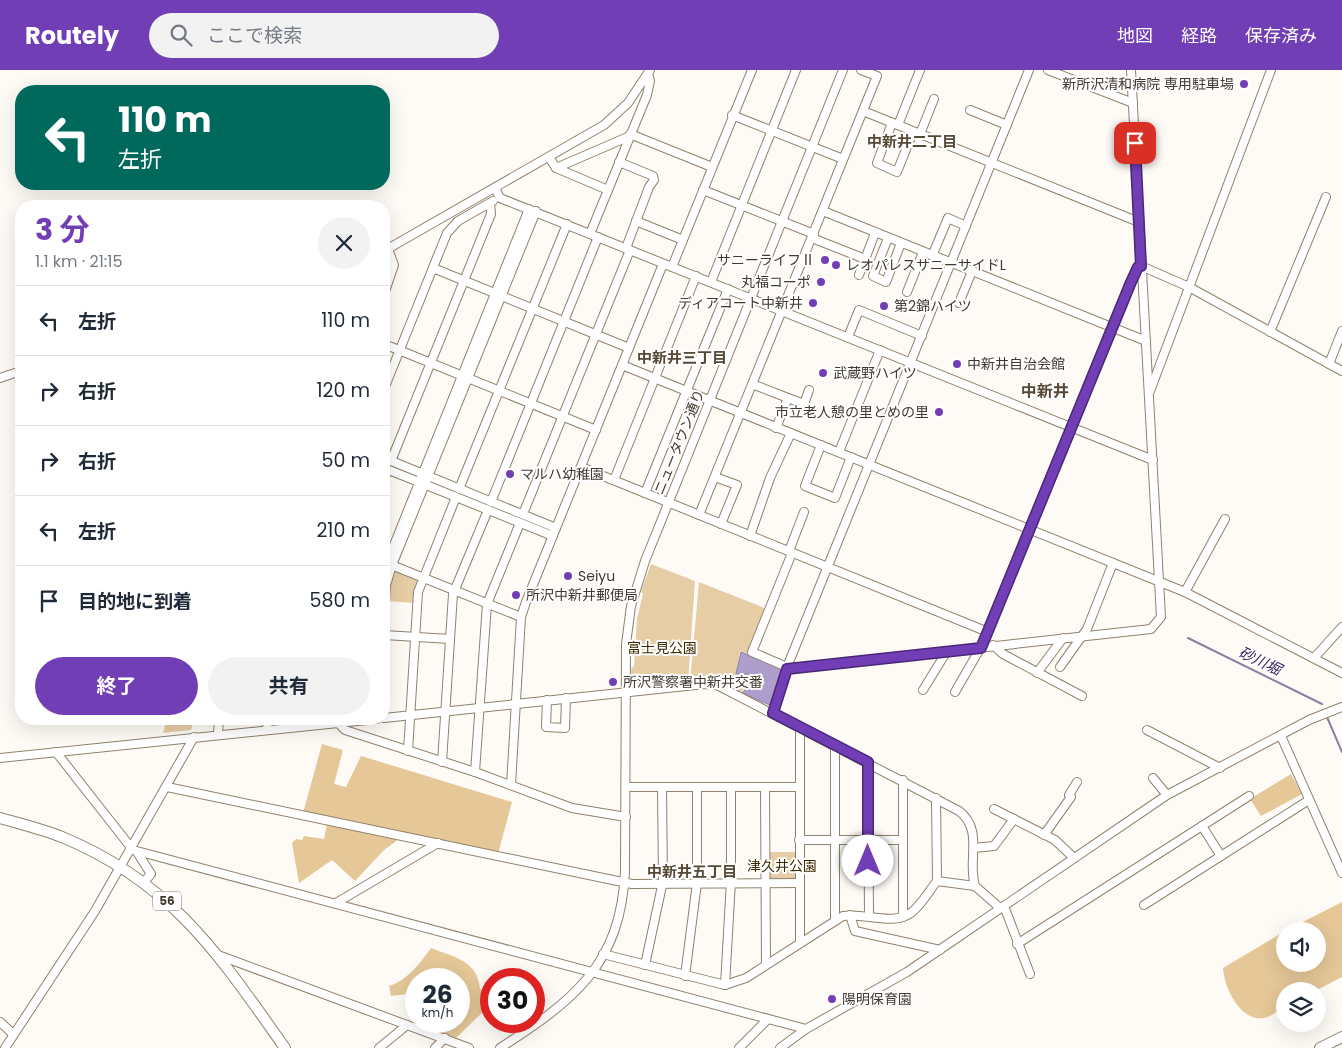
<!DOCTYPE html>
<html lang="ja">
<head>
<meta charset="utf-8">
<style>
  :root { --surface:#fff; --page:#f2f2f3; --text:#1f2937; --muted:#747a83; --line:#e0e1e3; --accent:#723eb5 }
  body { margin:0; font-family:Poppins,"Noto Sans JP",sans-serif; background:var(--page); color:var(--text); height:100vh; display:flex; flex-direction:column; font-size:19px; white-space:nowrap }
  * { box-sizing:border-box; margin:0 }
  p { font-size:16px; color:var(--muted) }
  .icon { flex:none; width:28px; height:28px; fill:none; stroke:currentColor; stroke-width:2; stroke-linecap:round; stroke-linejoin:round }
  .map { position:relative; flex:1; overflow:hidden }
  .drawer { position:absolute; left:15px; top:130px; width:375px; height:525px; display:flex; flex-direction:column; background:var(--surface); border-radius:20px; box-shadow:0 5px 20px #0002 }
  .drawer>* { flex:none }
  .banner { position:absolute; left:15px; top:15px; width:375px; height:105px; border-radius:20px; box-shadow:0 5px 20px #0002; background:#00695c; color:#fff; overflow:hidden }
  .fabs { position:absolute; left:1276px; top:852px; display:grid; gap:10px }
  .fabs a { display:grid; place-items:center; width:50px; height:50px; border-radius:50%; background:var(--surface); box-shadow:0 5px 20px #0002; font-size:25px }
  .speed { position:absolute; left:405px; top:898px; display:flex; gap:10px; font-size:25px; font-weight:700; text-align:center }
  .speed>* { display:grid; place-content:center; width:65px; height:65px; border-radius:50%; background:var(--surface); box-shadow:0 5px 20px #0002; line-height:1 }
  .speed small { font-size:12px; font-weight:400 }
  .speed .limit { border:8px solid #d22; background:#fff; color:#111 }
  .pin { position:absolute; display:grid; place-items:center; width:42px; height:42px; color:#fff; margin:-21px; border-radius:10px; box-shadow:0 2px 8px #0006 }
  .me { position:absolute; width:55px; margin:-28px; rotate:0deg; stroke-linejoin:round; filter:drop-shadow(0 0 4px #0008) }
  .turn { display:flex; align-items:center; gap:18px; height:105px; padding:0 20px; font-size:22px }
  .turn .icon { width:65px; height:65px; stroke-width:2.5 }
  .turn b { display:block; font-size:35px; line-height:42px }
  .round { display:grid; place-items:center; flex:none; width:52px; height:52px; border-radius:26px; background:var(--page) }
  .overview { display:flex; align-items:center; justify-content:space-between; height:85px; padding:0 20px }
  h1 { font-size:30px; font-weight:700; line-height:38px; color:var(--accent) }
  .cta { display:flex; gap:10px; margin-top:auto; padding:10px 20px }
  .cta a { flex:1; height:58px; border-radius:30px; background:var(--accent); color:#fff; font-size:20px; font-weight:700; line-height:58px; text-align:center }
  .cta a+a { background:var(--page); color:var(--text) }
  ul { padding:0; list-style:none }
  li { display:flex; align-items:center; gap:15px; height:70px; padding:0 20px; border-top:1px solid var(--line) }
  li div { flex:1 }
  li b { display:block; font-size:19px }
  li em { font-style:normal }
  header { display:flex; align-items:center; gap:30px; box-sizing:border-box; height:70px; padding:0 25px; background:var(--accent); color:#fff }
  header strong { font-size:24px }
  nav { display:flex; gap:28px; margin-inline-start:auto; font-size:18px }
  .search { width:350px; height:45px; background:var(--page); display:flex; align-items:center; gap:12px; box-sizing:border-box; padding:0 18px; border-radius:28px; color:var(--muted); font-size:19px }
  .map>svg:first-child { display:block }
</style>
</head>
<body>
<header>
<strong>Routely</strong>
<div class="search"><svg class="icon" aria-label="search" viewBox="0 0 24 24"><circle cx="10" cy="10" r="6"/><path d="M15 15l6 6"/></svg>ここで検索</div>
<nav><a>地図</a><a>経路</a><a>保存済み</a></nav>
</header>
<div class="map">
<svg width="1342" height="978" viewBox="0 0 1342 978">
  <rect width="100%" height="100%" fill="#fefbf6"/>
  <g fill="#e7cda5">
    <polygon points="651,494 695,511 688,613 632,618 631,599 634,596 637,549 643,524 641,521"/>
    <polygon points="395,500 418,509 415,533 386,531 392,501"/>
    <polygon points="699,512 767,539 749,584 740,581 736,605 748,604 749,614 741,622 720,612 690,612"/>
    <polygon points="167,649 194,651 191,660 163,663"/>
    <rect x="768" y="782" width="28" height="29"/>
  </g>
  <g fill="#e5c798">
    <polygon points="322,674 343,680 334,714 346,717 361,686 512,732 498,784 406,764 384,780 355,811 332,790 299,813 292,773 296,769 302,770 304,766 324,769 328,748 303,743"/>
    <polygon points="1291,704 1302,724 1261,746 1250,729"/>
    <path d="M 1342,832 L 1342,907 L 1315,921 L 1285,921 L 1285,937 C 1279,940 1271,947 1264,948 C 1240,952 1224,917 1223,898 L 1285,861 L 1285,894 L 1318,894 L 1318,861 L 1285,861 Z"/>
    <path d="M 431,878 C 456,888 477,890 480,919 L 491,924 L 491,934 L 456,968 L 414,954 L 416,948 L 416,951 L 459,951 L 459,909 L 416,909 L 416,923 L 391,926 L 389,916 C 408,910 420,893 431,878 Z"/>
  </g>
  <polygon fill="#ae9ecd" stroke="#8d809e" points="741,582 779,597 783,603 772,636 742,623 750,614 749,604 736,604"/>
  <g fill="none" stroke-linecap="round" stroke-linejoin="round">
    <g stroke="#8d809e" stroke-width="2">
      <polyline points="1188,568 1322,634"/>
      <polyline points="1327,647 1342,682"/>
    </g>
    <defs>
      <g id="minor">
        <polyline points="1048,0 1133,33"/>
        <polyline points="970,40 1007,55"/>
        <polyline points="863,41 1139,152"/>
        <polyline points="732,45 843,89"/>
        <polyline points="892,53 877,93 897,102 913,62"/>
        <polyline points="898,55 920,0"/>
        <polyline points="630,64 712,97"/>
        <polyline points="920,64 934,29"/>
        <polyline points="549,87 556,98 630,66"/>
        <polyline points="619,92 653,106 654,110 649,117 626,178"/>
        <polyline points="556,98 608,120"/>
        <polyline points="495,118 500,128 1153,390"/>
        <polyline points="703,120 814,164"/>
        <polyline points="823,141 1146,271"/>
        <polyline points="636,151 683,170"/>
        <polyline points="590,164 647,25 650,11 648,3"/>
        <polyline points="812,168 865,189"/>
        <polyline points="888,168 873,206 886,212 901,173"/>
        <polyline points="384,181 604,55 628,33 650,0"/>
        <polyline points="932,186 948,148 966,156"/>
        <polyline points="672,197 752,0"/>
        <polyline points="433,198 629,278"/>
        <polyline points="859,205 875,163"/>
        <polyline points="711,212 796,0"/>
        <polyline points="907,222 923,182"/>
        <polyline points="384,224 394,195 388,179"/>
        <polyline points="959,233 972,201"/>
        <polyline points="1270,262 1326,127"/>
        <polyline points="848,267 859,240 922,266"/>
        <polyline points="384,274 596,360"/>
        <polyline points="1329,294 1342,261"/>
        <polyline points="622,295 1185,522 1342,603"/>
        <polyline points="0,308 21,301"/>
        <polyline points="752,314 788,328"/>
        <polyline points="384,319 447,163 458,151 493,131"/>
        <polyline points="1150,321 1271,0"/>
        <polyline points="776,358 788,328 804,334 809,320"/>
        <polyline points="821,375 805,416 835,428 851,387"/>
        <polyline points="839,382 880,280"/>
        <polyline points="384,388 556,458"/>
        <polyline points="391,391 491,144 490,133"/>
        <polyline points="581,397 988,562"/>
        <polyline points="384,398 553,466"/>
        <polyline points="715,407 737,415 721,454"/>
        <polyline points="384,409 388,400"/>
        <polyline points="614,410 696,206"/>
        <polyline points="459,419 567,154"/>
        <polyline points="645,423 728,219"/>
        <polyline points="491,432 598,167"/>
        <polyline points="523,444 630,180"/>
        <polyline points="699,445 877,6 861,0"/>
        <polyline points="750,466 770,408 791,363"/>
        <polyline points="789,481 804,442"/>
        <polyline points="389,494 521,547"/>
        <polyline points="384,500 529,139"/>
        <polyline points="1185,522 1225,449"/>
        <polyline points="384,542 386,515 392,495 536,141"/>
        <polyline points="384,565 450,569"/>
        <polyline points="993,575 1003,584 1082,626"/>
        <polyline points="1314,588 1342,557"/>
        <polyline points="787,597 752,582 792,483"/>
        <polyline points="1060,597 1087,559 1113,493"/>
        <polyline points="787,599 1151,559 1161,547 1131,0"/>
        <polyline points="1037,603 1063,568"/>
        <polyline points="923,620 947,581"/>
        <polyline points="955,622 981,577 1138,197 1141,196 1189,217 1342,301"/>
        <polyline points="547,630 546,657 565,658 566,628"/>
        <polyline points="773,643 787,597 1029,0"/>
        <path d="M 384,648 L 705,614 L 717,615 L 959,741 C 984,760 967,790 975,816 L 1000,838"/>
        <polyline points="336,651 345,660 475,702 572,738 626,747"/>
        <polyline points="800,657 800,873"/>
        <polyline points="267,660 268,649"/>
        <polyline points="1147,660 1220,698"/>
        <polyline points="218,664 219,649"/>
        <polyline points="1281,666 1342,803"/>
        <polyline points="408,681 418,522 456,427"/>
        <polyline points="56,682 133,780 806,959"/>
        <polyline points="0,688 377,649"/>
        <polyline points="442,692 453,524 488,440"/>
        <polyline points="868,692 869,846"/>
        <polyline points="475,702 487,534 520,453"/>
        <polyline points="1153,708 1167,725"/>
        <polyline points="903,710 903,847"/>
        <polyline points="511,715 521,547 526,532 663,194"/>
        <polyline points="167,717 632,814 799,813"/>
        <polyline points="626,717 799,717"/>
        <polyline points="765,717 766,894"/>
        <polyline points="936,728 937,811"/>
        <polyline points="994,739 1055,770 1074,788"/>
        <polyline points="1202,756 1221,786"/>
        <polyline points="1044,765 1071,727 1069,725 1077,712"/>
        <polyline points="799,770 902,770"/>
        <polyline points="974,778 994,776 1014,749"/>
        <polyline points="137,782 151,804 144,812"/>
        <polyline points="336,833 438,773"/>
        <polyline points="1144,835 1309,730"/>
        <polyline points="1004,836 1030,904"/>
        <polyline points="850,845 855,861 940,880"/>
        <polyline points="835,850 835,675"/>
        <polyline points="1017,874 1249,726"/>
        <path d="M 603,884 L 725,915 L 746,908 L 843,846 C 864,842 893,857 912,842 C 922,834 929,821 937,811 L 975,816"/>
        <polyline points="218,885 469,978"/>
        <polyline points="645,895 663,811 662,717"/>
        <polyline points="685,906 697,813 697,717"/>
        <polyline points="725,915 731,811 731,717"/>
        <polyline points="0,952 13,964"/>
        <polyline points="5,978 95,841 194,667"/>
        <polyline points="379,978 407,955"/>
        <polyline points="435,978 445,968"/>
        <path d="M 500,978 C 573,931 621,895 625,801 L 626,574 L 631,536 L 645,491 L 843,0"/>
        <polyline points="739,978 768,949"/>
        <polyline points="780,978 806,959 907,902 1167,725 1309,650 1342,637"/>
      </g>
      <g id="major">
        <path d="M 0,748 C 21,754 42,759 62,767 C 173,813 219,885 285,978"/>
        <polyline points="1320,978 1342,967"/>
      </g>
    </defs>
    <use href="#minor" stroke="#90816b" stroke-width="10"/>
    <use href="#major" stroke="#90816b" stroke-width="12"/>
    <use href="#minor" stroke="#fff" stroke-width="8"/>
    <use href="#major" stroke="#fff" stroke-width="10"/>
  </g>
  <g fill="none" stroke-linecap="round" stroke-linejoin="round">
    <defs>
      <polyline id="route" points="868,791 868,692 773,643 787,599 981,578 1131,212 1138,197 1141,196 1135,73"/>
    </defs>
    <use href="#route" stroke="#4a2876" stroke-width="12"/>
    <use href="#route" stroke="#723eb5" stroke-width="9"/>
  </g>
  <g fill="#723eb5" stroke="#fff" stroke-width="2">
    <circle cx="1244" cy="14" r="5"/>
    <circle cx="825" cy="190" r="5"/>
    <circle cx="836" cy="195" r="5"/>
    <circle cx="821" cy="212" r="5"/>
    <circle cx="813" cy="233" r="5"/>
    <circle cx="884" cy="236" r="5"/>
    <circle cx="957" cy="294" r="5"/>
    <circle cx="823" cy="303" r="5"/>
    <circle cx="939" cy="342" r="5"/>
    <circle cx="510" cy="404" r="5"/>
    <circle cx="568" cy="506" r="5"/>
    <circle cx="516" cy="525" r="5"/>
    <circle cx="613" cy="612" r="5"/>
    <circle cx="832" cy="929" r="5"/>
  </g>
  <g text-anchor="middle" stroke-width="4" stroke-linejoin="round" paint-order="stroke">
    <rect fill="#fff" stroke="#79756e" stroke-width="1" x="153" y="821.5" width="28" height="19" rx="4"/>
    <g font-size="12" font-weight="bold" fill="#403a30">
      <text x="167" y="835">56</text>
    </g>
    <g font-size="14" fill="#403a30" stroke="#fff" text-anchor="start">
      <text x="1234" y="19" text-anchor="end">新所沢清和病院 専用駐車場</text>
      <text x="815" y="195" text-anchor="end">サニーライフⅡ</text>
      <text x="846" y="200">レオパレスサニーサイドL</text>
      <text x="811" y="217" text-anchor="end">丸福コーポ</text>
      <text x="803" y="238" text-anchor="end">ディアコート中新井</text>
      <text x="894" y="241">第2錦ハイツ</text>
      <text x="967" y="299">中新井自治会館</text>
      <text x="833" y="308">武蔵野ハイツ</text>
      <text x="929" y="347" text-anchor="end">市立老人憩の里とめの里</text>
      <text x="520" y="409">マルハ幼稚園</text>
      <text x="578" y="511">Seiyu</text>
      <text x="526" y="530">所沢中新井郵便局</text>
      <text x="623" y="617">所沢警察署中新井交番</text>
      <text x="842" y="934">陽明保育園</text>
    </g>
    <g font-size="14" fill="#403a30" stroke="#fff">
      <text transform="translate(679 372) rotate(-68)" y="5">ニュータウン通り</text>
    </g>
    <g font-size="14" fill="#3c2801" stroke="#fff">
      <text x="662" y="583">富士見公園</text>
      <text x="782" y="801">津久井公園</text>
    </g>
    <g font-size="15" font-weight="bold" fill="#564935" stroke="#fff">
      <text x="912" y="77">中新井二丁目</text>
      <text x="682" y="293">中新井三丁目</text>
      <text x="692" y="807">中新井五丁目</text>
    </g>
    <g font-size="15" font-style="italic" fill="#3c245e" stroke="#fff">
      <text transform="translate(1260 591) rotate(26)" y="5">砂川堀</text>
    </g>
    <g font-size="16" font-weight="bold" fill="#564935" stroke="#fff">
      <text x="1045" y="327">中新井</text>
    </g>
  </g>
</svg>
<div class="fabs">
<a><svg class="icon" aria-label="sound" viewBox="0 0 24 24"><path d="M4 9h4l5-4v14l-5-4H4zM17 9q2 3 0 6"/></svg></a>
<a><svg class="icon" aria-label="layers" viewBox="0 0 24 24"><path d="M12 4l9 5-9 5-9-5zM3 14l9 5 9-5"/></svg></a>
</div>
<div class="speed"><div>26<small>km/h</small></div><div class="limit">30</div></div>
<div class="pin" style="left:1135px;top:73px;background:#d93025"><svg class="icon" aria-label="arrive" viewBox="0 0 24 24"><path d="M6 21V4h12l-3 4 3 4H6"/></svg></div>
<svg class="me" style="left:868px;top:791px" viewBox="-20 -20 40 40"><circle r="19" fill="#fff"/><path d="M0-13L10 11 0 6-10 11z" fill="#723eb5"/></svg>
<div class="banner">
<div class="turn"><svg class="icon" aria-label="left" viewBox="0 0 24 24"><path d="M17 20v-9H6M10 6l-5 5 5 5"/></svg><div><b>110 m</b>左折</div></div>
</div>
<section class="drawer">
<div class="overview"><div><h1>3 分</h1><p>1.1 km · 21:15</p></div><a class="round"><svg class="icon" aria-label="close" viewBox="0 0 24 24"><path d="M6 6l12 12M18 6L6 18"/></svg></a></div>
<ul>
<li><svg class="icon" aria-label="left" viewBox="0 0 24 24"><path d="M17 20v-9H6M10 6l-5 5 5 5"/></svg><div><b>左折</b></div><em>110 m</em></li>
<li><svg class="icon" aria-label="right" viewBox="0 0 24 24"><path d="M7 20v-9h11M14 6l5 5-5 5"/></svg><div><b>右折</b></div><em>120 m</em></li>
<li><svg class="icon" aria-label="right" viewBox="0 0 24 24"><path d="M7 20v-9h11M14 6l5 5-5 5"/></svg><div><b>右折</b></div><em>50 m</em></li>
<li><svg class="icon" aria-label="left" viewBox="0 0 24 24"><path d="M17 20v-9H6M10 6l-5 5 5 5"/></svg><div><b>左折</b></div><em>210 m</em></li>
<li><svg class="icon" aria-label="arrive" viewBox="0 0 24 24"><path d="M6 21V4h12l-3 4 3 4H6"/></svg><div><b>目的地に到着</b></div><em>580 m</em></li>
</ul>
<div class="cta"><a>終了</a><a>共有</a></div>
</section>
</div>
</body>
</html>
